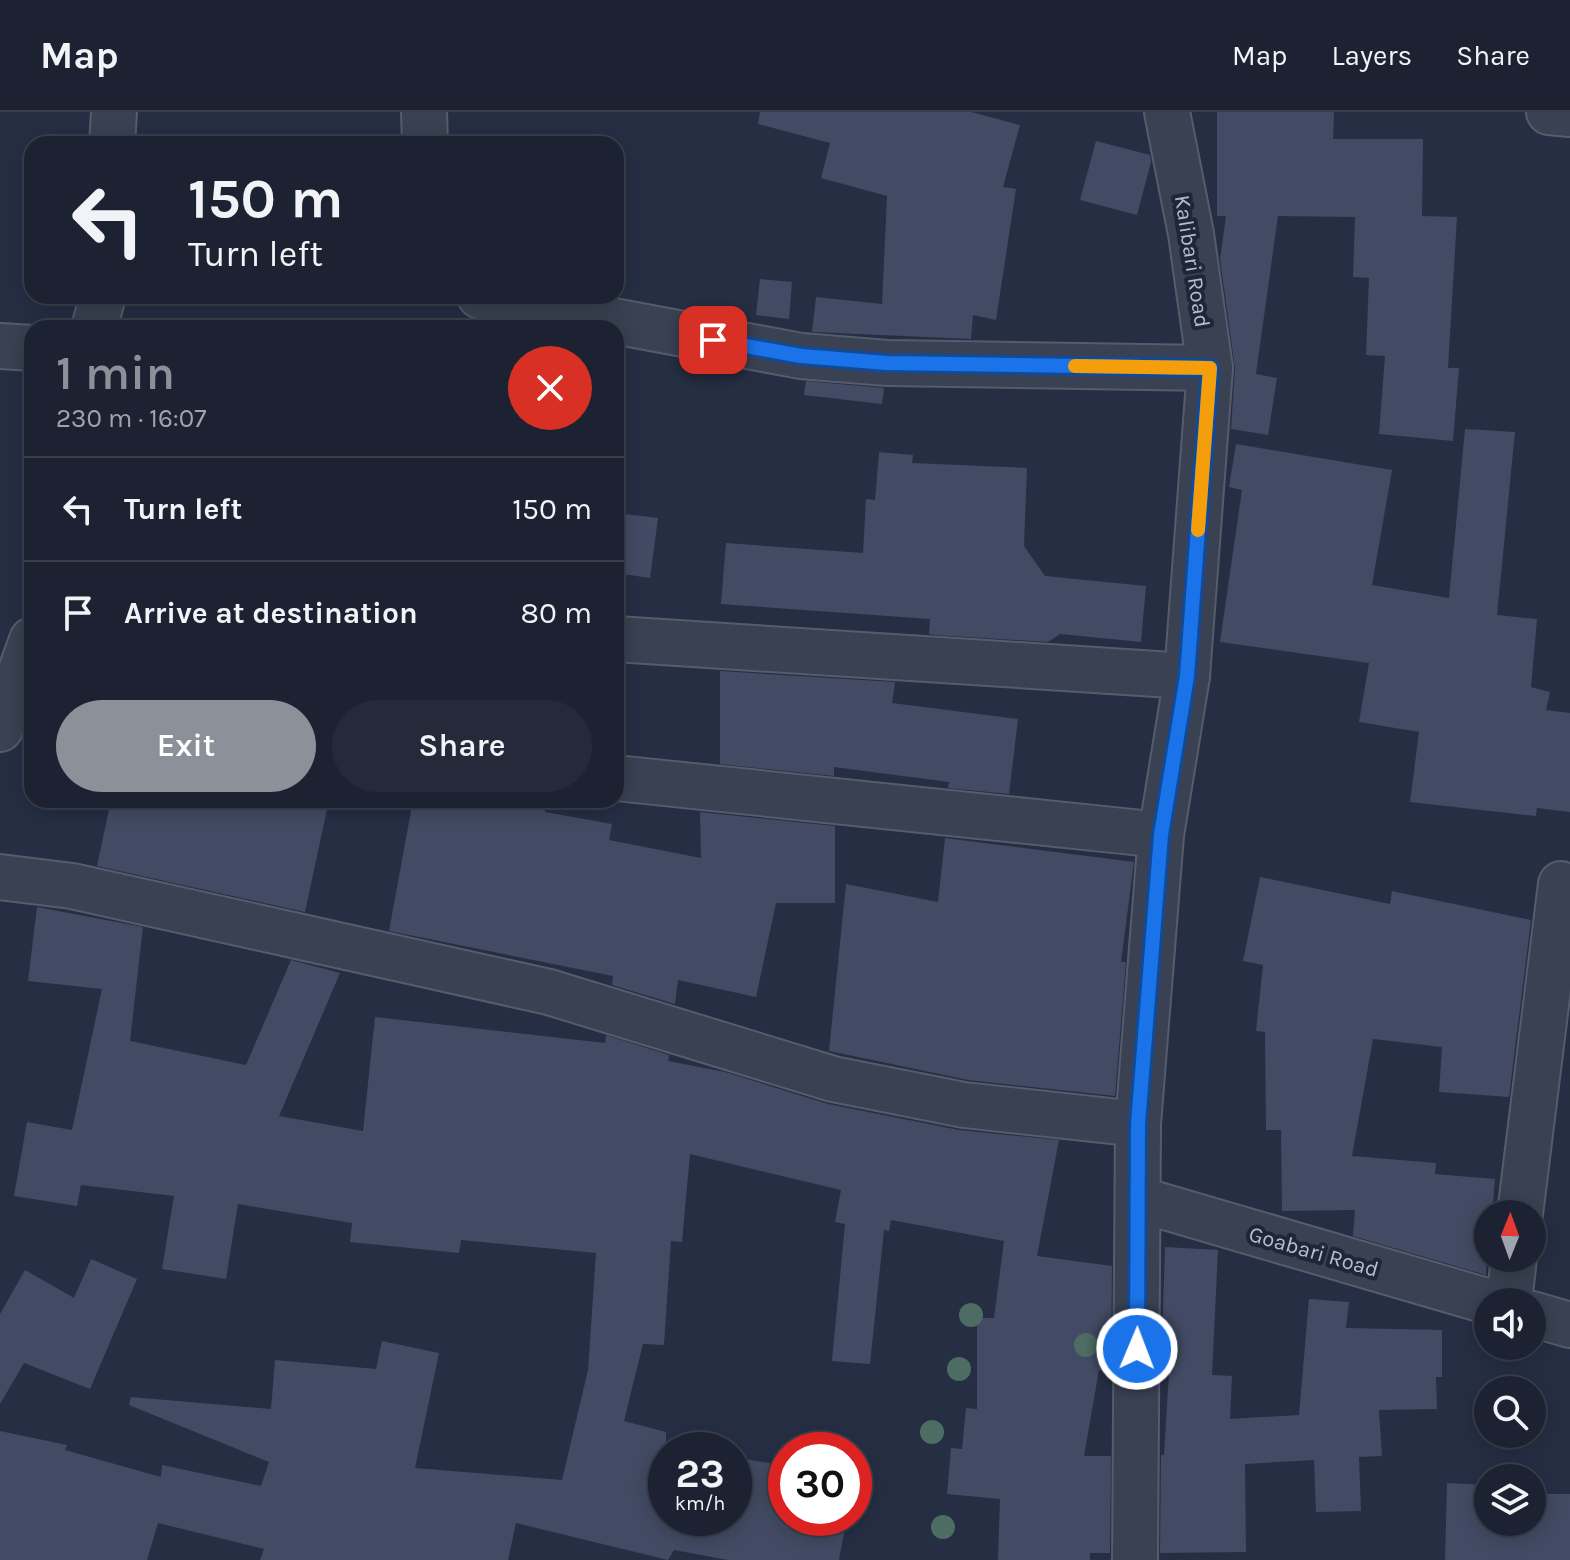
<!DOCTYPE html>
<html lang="en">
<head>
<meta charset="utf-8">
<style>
  :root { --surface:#1c2232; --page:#252a3a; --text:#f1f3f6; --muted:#a0a4ac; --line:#3a3f4d; --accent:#8c9099 }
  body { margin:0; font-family:Karla,sans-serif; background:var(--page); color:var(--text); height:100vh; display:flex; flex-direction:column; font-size:30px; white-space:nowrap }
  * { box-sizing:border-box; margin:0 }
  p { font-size:26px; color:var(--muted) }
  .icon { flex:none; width:44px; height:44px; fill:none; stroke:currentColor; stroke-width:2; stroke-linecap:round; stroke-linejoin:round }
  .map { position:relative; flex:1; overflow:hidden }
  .side { position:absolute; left:24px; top:208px; width:600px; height:488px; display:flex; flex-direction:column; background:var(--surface); border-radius:24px; box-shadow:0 4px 20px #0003,0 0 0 2px var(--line) }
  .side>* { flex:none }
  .banner { position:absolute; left:24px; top:24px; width:600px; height:168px; border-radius:24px; box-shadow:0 4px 20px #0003,0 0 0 2px var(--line); background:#1c2232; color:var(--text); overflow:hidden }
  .needle { width:52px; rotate:1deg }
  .buttons { position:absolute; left:1474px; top:1088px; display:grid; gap:16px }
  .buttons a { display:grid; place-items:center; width:72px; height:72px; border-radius:50%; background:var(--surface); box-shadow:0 4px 20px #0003,0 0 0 2px var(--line); font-size:40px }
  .speed { position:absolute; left:648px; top:1320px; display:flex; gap:16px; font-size:40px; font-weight:700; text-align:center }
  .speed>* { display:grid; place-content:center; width:104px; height:104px; border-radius:50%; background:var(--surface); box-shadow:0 4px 20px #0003,0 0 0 2px var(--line); line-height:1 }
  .speed small { font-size:20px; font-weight:400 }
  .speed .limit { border:12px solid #d22; background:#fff; color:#111 }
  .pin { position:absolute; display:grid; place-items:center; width:68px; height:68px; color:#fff; margin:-34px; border-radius:16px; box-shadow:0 4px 12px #0006 }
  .me { position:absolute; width:88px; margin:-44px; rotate:1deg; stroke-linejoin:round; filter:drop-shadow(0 0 6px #0008) }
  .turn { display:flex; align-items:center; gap:28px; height:168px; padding:0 32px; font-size:36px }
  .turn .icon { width:104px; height:104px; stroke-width:2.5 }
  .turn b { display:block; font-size:56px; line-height:68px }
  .round { display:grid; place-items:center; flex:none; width:84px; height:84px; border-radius:42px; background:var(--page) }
  .summary { display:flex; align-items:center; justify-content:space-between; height:136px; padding:0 32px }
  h1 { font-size:48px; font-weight:600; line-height:60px; color:var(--accent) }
  .action { display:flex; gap:16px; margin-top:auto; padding:16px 32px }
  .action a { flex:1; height:92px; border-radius:48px; background:var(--accent); color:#fff; font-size:32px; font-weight:600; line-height:92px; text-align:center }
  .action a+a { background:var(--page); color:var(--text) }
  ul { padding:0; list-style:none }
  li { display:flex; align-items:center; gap:24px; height:104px; padding:0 32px; border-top:2px solid var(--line) }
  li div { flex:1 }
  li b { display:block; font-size:30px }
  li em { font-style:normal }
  header { display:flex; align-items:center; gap:48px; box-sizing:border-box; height:112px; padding:0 40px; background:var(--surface); border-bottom:2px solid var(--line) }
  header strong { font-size:38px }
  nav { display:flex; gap:44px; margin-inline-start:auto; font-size:28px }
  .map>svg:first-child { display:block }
</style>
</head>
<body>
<header>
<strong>Map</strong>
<nav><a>Map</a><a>Layers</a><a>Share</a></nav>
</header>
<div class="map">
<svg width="1570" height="1448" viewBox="0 0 1570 1448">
  <rect width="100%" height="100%" fill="#252e43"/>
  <g fill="#424b63">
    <polygon points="760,0 971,0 1020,13 1003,75 1016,77 996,208 973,203 971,227 812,220 816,185 882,192 887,84 821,66 830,31 758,12"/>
    <polygon points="1217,0 1334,0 1333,27 1423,27 1422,104 1457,105 1448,256 1459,256 1453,329 1379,322 1385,244 1366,243 1369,166 1353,165 1355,105 1278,104 1256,262 1277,266 1268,323 1231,317 1235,256 1220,147 1226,104 1217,104"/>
    <polygon points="1096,29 1150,43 1151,50 1137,103 1080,88"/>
    <polygon points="760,167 792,170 789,207 756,203"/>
    <polygon points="806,269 884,276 882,292 804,283"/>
    <polygon points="1465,317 1515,320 1497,503 1537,507 1531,575 1550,580 1546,598 1570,601 1570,700 1537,696 1536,704 1410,690 1419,620 1359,610 1369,551 1220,530 1242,378 1229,375 1236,332 1392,358 1372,473 1449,486"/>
    <polygon points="879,340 913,343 912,351 1027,356 1024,434 1045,464 1146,474 1141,530 1060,522 1048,530 934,523 929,522 930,507 721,492 726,431 863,441 866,387 875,388"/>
    <polygon points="616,401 658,406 650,466 616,461"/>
    <polygon points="720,559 895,570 892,591 1018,607 1009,682 948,676 949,670 834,655 834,664 720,652"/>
    <polygon points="111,688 329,688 305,800 97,754"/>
    <polygon points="413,688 497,688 545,697 545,700 612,712 609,728 701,746 700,700 835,714 835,791 776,791 756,885 678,868 675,892 612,873 613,864 389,819"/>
    <polygon points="945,726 1134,750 1121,850 1126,850 1115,984 968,968 829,939 846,772 938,790"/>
    <polygon points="1260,765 1390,792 1392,779 1531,808 1509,985 1439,980 1442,935 1373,927 1352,1044 1436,1051 1435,1062 1495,1067 1492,1102 1488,1102 1486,1163 1353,1124 1355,1098 1282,1099 1281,1018 1266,1018 1265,920 1256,919 1263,853 1243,849"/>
    <polygon points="37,795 143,815 130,929 246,953 291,848 340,861 279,1004 363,1019 375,905 605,931 606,923 669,943 668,949 725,960 828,992 959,1018 1059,1028 1037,1144 1112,1154 1111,1259 1099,1258 1084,1344 1111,1344 1110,1441 1090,1441 1090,1448 998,1448 1000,1387 947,1382 951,1336 962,1337 966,1296 977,1297 977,1206 994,1206 1004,1129 891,1108 889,1119 884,1118 870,1252 832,1249 845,1112 835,1110 841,1078 690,1042 682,1130 671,1129 664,1233 643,1232 624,1309 666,1320 666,1406 734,1406 734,1345 786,1354 786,1406 847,1406 839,1448 728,1448 674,1438 668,1448 516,1411 508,1448 260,1448 264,1437 158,1411 147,1448 0,1448 0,1319 67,1333 65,1338 161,1365 162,1353 261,1374 269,1350 129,1293 131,1285 271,1297 275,1248 376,1257 382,1229 439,1241 415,1356 562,1368 588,1258 596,1141 461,1128 459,1141 350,1130 352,1111 238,1092 226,1167 162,1157 174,1084 81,1073 77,1094 14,1084 27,1010 72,1018 102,877 28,869"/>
    <polygon points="1165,1135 1218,1138 1212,1263 1232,1264 1230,1307 1299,1303 1309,1187 1349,1190 1346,1216 1442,1218 1442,1265 1436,1265 1437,1297 1379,1298 1382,1344 1359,1345 1361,1399 1316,1400 1314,1348 1245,1352 1246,1440 1160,1441 1161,1343 1164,1343 1169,1261 1161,1261"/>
    <polygon points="91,1147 137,1167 90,1277 24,1251 0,1292 0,1202 25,1158 74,1186"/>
    <polygon points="1447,1371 1488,1373 1488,1410 1532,1410 1532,1382 1570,1382 1570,1448 1445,1448"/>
  </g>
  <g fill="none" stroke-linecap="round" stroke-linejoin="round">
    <defs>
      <g id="minor">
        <polyline points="424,0 425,32"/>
        <polyline points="1549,0 1570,2"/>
        <polyline points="112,32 114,0"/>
        <polyline points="480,184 801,244 887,251 1210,256"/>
        <polyline points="94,216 103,184"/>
        <polyline points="0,234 32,236"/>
        <polyline points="616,527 1187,564"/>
        <polyline points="0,617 32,528"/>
        <polyline points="616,666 1161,723"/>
        <polyline points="0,765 72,774 549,880 833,967 964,993 1138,1012"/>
        <polyline points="1138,1087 1490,1190"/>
        <polyline points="1520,1102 1561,772"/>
        <polyline points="1509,1190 1514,1146"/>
        <polyline points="1532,1202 1570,1213"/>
        <polyline points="1135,1448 1138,1012 1161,723 1187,564 1210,256 1191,122 1167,0"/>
      </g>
    </defs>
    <use href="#minor" stroke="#555c6c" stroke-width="48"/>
    <use href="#minor" stroke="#3a4152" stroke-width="44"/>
  </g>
  <g fill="#4d6c63">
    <circle cx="971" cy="1203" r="12"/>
    <circle cx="1086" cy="1233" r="12"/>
    <circle cx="959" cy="1257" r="12"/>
    <circle cx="932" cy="1320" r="12"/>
    <circle cx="943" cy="1415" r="12"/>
  </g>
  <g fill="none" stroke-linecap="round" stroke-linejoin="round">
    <defs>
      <polyline id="route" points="713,228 801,244 887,251 1210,256 1187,564 1161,723 1138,1012 1137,1237"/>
    </defs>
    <use href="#route" stroke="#114b97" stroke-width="20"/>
    <use href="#route" stroke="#1a73e8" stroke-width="14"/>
    <polyline stroke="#f59e0b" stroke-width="14" points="1075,254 1210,256 1198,418"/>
  </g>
  <g text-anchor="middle" stroke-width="8" stroke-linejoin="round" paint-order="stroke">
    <g font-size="22" fill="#b7bccc" stroke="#1e2638">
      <text transform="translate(1193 149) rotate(81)" y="8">Kalibari Road</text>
      <text transform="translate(1314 1139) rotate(16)" y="8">Goabari Road</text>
    </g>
  </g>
</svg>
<div class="buttons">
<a><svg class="needle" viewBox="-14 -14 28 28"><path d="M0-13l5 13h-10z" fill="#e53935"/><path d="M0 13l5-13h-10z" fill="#a0a4ac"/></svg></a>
<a><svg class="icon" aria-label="sound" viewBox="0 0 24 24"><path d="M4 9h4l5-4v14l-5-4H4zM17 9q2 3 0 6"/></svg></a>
<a><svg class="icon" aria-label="search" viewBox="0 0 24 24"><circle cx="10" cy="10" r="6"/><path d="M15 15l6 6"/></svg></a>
<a><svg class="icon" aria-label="layers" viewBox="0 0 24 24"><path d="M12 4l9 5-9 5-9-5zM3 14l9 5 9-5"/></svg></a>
</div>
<div class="speed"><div>23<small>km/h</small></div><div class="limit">30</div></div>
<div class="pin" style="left:713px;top:228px;background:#d93025"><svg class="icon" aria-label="arrive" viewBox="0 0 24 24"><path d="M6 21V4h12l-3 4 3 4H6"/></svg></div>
<svg class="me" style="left:1137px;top:1237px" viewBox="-20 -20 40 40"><circle r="17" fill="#1a73e8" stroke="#fff" stroke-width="3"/><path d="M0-11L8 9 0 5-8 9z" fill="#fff"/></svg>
<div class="banner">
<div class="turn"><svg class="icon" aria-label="left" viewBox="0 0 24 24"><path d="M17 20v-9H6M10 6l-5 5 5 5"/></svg><div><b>150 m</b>Turn left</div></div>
</div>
<section class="side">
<div class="summary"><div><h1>1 min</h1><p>230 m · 16:07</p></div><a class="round" style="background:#d93025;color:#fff"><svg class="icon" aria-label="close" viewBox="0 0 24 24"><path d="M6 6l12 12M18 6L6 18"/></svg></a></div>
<ul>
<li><svg class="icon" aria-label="left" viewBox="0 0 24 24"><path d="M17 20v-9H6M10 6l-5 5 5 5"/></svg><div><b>Turn left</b></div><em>150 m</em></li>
<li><svg class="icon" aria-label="arrive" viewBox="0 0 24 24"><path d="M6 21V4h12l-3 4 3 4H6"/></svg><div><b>Arrive at destination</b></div><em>80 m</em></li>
</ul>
<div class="action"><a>Exit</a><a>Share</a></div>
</section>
</div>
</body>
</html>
